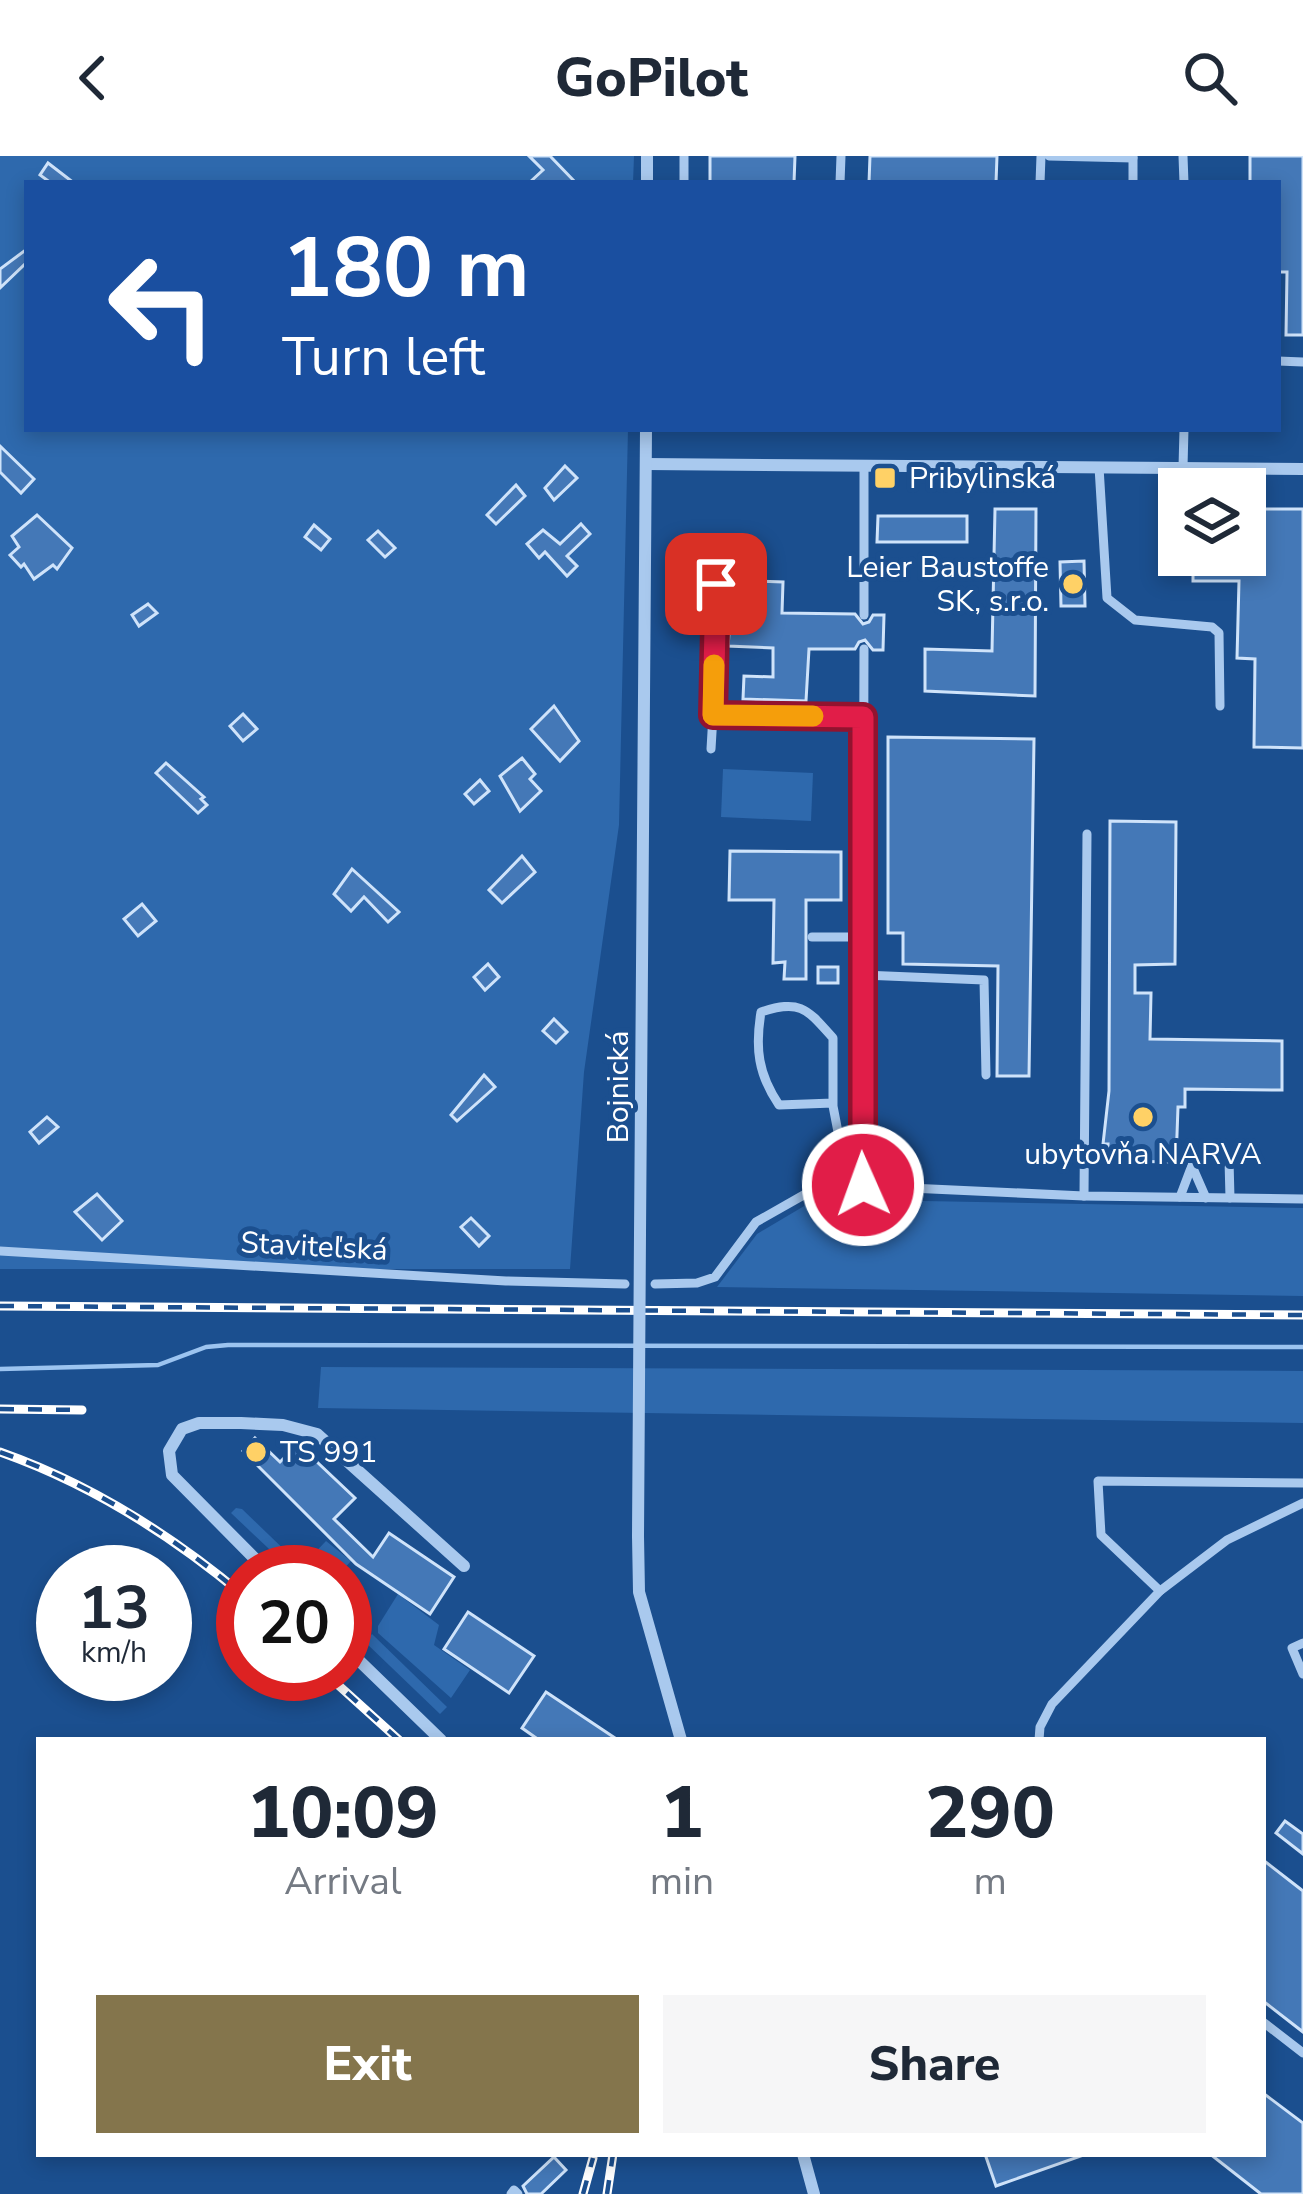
<!DOCTYPE html>
<html lang="en">
<head>
<meta charset="utf-8">
<style>
  :root { --surface:#fff; --page:#f6f6f7; --text:#1f2937; --muted:#747a83; --accent:#84754c }
  body { margin:0; font-family:"Nunito Sans",sans-serif; background:var(--page); color:var(--text); height:100vh; display:flex; flex-direction:column; font-size:45px; white-space:nowrap }
  * { box-sizing:border-box; margin:0 }
  p { font-size:39px; color:var(--muted) }
  .icon { flex:none; width:66px; height:66px; fill:none; stroke:currentColor; stroke-width:2; stroke-linecap:round; stroke-linejoin:round }
  .map { position:relative; flex:1; overflow:hidden }
  .side { position:absolute; left:36px; top:1581px; width:1230px; height:420px; display:flex; flex-direction:column; background:var(--surface); border-radius:0px; box-shadow:0 6px 18px #0003 }
  .side>* { flex:none }
  .banner { position:absolute; left:24px; top:24px; width:1257px; height:252px; border-radius:0px; box-shadow:0 6px 18px #0003; background:#1a4fa0; color:#fff; overflow:hidden }
  .fabs { position:absolute; left:1158px; top:312px; display:grid; gap:24px }
  .fabs a { display:grid; place-items:center; width:108px; height:108px; border-radius:0px; background:var(--surface); box-shadow:0 6px 18px #0003; font-size:60px }
  .speed { position:absolute; left:36px; top:1389px; display:flex; gap:24px; font-size:60px; font-weight:700; text-align:center }
  .speed>* { display:grid; place-content:center; width:156px; height:156px; border-radius:50%; background:var(--surface); box-shadow:0 6px 18px #0003; line-height:1 }
  .speed small { font-size:30px; font-weight:400 }
  .speed .limit { border:18px solid #d22; background:#fff; color:#111 }
  .pin { position:absolute; display:grid; place-items:center; width:102px; height:102px; color:#fff; margin:-51px; border-radius:24px; box-shadow:0 6px 18px #0006 }
  .me { position:absolute; width:132px; margin:-66px; rotate:358deg; stroke-linejoin:round; filter:drop-shadow(0 0 9px #0008) }
  .turn { display:flex; align-items:center; gap:42px; height:252px; padding:0 60px; font-size:54px }
  .turn .icon { width:156px; height:156px; stroke-width:2.5 }
  .turn b { display:block; font-size:84px; line-height:102px }
  .eta { display:flex; justify-content:space-evenly; align-items:center; height:204px; text-align:center }
  .eta b { font-size:72px; font-weight:800; line-height:84px }
  .primary-button { display:flex; gap:24px; margin-top:auto; padding:24px 60px }
  .primary-button a { flex:1; height:138px; border-radius:0px; background:var(--accent); color:#fff; font-size:48px; font-weight:800; line-height:138px; text-align:center }
  .primary-button a+a { background:var(--page); color:var(--text) }
  header { display:flex; justify-content:space-between; align-items:center; height:156px; padding:0 60px; background:var(--surface); font-size:54px; font-weight:800 }
  .map>svg:first-child { display:block }
</style>
</head>
<body>
<header><svg class="icon" aria-label="back" viewBox="0 0 24 24"><path d="M15 5l-7 7 7 7"/></svg>GoPilot<svg class="icon" aria-label="search" viewBox="0 0 24 24"><circle cx="10" cy="10" r="6"/><path d="M15 15l6 6"/></svg></header>
<div class="map">
<svg width="1303" height="2038" viewBox="0 0 1303 2038">
  <rect width="100%" height="100%" fill="#1b4f8f"/>
  <g fill="#2e69ad">
    <polygon points="0,0 634,0 633,27 27,27 27,273 628,273 619,669 584,916 570,1113 0,1113"/>
    <polygon points="723,613 813,617 811,665 721,661"/>
    <polygon points="816,1043 1303,1052 1303,1140 717,1131 757,1078"/>
    <polygon points="321,1211 1303,1215 1303,1267 318,1252"/>
    <polygon points="236,1352 242,1353 295,1404 288,1411 231,1357"/>
    <polygon points="326,1385 351,1405 341,1416 315,1416 306,1406"/>
    <polygon points="398,1438 439,1469 434,1489 470,1514 451,1542 378,1477 378,1470"/>
    <polygon points="372,1478 447,1551 440,1558 365,1486"/>
  </g>
  <g fill="none" stroke-linecap="round" stroke-linejoin="round">
    <polyline stroke="#9cc4f0" stroke-width="4.5" points="0,1213 158,1209 206,1191 228,1189 1303,1191"/>
  </g>
  <g fill="#4478b7" stroke="#cfe3fa" stroke-width="3">
    <polygon points="529,0 550,0 576,27 529,27 543,14"/>
    <polygon points="710,0 795,0 794,27 710,27"/>
    <polygon points="870,0 997,0 996,27 869,27"/>
    <polygon points="1250,0 1303,0 1303,179 1286,179 1287,116 1278,116 1278,27 1250,27"/>
    <polygon points="48,7 74,27 51,27 40,19"/>
    <polygon points="27,93 27,106 0,132 0,113"/>
    <polygon points="0,290 34,323 21,337 0,316"/>
    <polygon points="565,310 577,322 554,344 545,332"/>
    <polygon points="516,329 525,340 496,368 487,359"/>
    <polygon points="995,353 1036,353 1035,540 925,535 925,493 992,495"/>
    <polygon points="1245,353 1303,353 1303,592 1254,591 1255,503 1237,502 1239,425 1193,425 1193,399 1245,399"/>
    <polygon points="37,359 72,392 57,413 53,409 34,423 24,408 21,411 10,399 19,391 12,380"/>
    <polygon points="878,360 967,360 967,386 877,386"/>
    <polygon points="581,368 590,378 567,400 577,410 567,420 545,396 539,402 527,388 543,374 560,388"/>
    <polygon points="314,369 330,383 321,394 305,381"/>
    <polygon points="378,375 395,392 385,401 368,384"/>
    <polygon points="1084,405 1085,450 1061,450 1060,406"/>
    <polygon points="734,424 783,426 782,457 855,458 863,468 869,466 873,459 884,459 883,494 873,494 865,484 859,486 855,493 809,493 806,545 743,543 744,520 773,521 773,492 728,490"/>
    <polygon points="148,448 157,457 139,470 132,459"/>
    <polygon points="554,550 579,585 560,605 531,573"/>
    <polygon points="243,558 257,573 243,585 230,570"/>
    <polygon points="888,581 1034,583 1029,920 997,920 998,810 903,808 903,777 888,777"/>
    <polygon points="522,602 535,618 530,623 541,635 520,655 500,620"/>
    <polygon points="166,607 204,641 201,643 207,649 198,657 156,617"/>
    <polygon points="480,624 489,635 474,648 465,638"/>
    <polygon points="1110,665 1176,666 1175,808 1135,809 1135,837 1151,837 1150,883 1282,885 1282,934 1185,933 1185,951 1178,951 1176,1006 1107,1005 1108,988 1103,988 1109,935"/>
    <polygon points="730,695 841,696 841,744 806,744 806,823 784,823 785,806 773,807 774,744 729,744"/>
    <polygon points="522,700 535,716 502,747 489,734"/>
    <polygon points="352,713 399,756 388,766 364,741 351,755 334,738"/>
    <polygon points="142,748 156,765 138,780 124,763"/>
    <polygon points="488,808 499,821 485,834 474,821"/>
    <rect x="818" y="811" width="20" height="16"/>
    <polygon points="554,863 567,876 556,887 543,875"/>
    <polygon points="484,919 495,931 457,965 451,959"/>
    <polygon points="47,961 58,971 39,987 30,976"/>
    <polygon points="97,1038 122,1065 102,1084 75,1056"/>
    <polygon points="471,1062 489,1080 479,1090 461,1071"/>
    <polygon points="255,1282 280,1306 298,1288 355,1342 334,1363 373,1401 389,1377 454,1421 430,1458 356,1408 243,1295"/>
    <polygon points="468,1456 534,1500 509,1537 444,1493"/>
    <polygon points="546,1536 618,1584 539,1584 522,1572"/>
    <polygon points="1285,1665 1303,1678 1303,1698 1276,1677"/>
    <polygon points="1263,1704 1303,1735 1303,1876 1263,1845"/>
    <polygon points="1263,1937 1303,1967 1303,2038 1261,2038 1210,1998 1263,1998"/>
    <polygon points="985,1998 1080,1998 1081,2000 996,2030"/>
    <polygon points="554,2001 566,2014 541,2038 527,2038 523,2030"/>
  </g>
  <g fill="none" stroke-linecap="round" stroke-linejoin="round">
    <g stroke="#a9c9ee" stroke-width="9">
      <polyline points="1049,0 1133,2"/>
      <polyline points="1183,0 1184,27"/>
      <polyline points="684,27 684,0"/>
      <polyline points="840,27 841,0"/>
      <polyline points="1040,27 1041,0"/>
      <polyline points="1133,27 1133,0"/>
      <polyline points="1278,205 1303,206"/>
      <polyline points="1099,311 1107,442 1135,464 1212,471 1219,477 1220,550"/>
      <polyline points="1183,311 1184,273"/>
      <polyline points="716,428 713,559 864,561"/>
      <polyline points="864,459 864,309"/>
      <polyline points="864,493 863,819 984,824 986,919"/>
      <polyline points="711,593 713,559"/>
      <polyline points="812,781 863,781"/>
      <polyline points="863,819 863,1029"/>
      <path d="M 833,947 L 779,949 C 758,918 755,892 761,856 C 801,843 807,853 833,882 L 833,950 L 848,1028"/>
      <polyline points="1229,1004 1230,1042"/>
      <polyline points="1192,1010 1206,1042"/>
      <polyline points="1084,1040 1087,678"/>
      <polyline points="1180,1041 1194,1004"/>
      <polyline points="0,1095 506,1125 625,1128"/>
      <polyline points="655,1128 697,1127 715,1121 756,1066 823,1028 1084,1040 1303,1043"/>
      <polyline points="1160,1435 1101,1379 1098,1325 1303,1327"/>
      <polyline points="1303,1487 1292,1492 1303,1518"/>
      <polyline points="1039,1584 1040,1571 1052,1548 1160,1435 1227,1384 1303,1347"/>
      <polyline points="1263,1866 1303,1897"/>
      <polyline points="511,2038 514,2034 518,2038"/>
    </g>
    <g stroke="#a9c9ee" stroke-width="12">
      <polyline points="647,27 647,0"/>
      <polyline points="646,308 1303,313"/>
      <polyline points="640,1078 646,273"/>
      <polyline points="638,1380 639,1436 681,1584"/>
      <polyline points="268,1416 172,1319 169,1295 182,1273 199,1267 241,1267 283,1269 317,1278 464,1410"/>
      <polyline points="345,1491 441,1584"/>
      <polyline points="803,1998 814,2038"/>
    </g>
    <defs>
      <g id="rail">
        <polyline points="0,1150 1303,1159"/>
        <polyline points="0,1253 82,1254"/>
        <path d="M 0,1296 C 91,1328 170,1378 243,1439"/>
        <polyline points="326,1518 399,1584"/>
        <polyline points="583,2038 593,2002"/>
        <polyline points="607,2038 613,1998"/>
      </g>
    </defs>
    <use href="#rail" stroke="#fff" stroke-width="9"/>
    <use href="#rail" stroke="#1b4f8f" stroke-width="4.5" stroke-dasharray="14" stroke-linecap="butt"/>
    <polyline stroke="#a9c9ee" stroke-width="12" points="638,1380 640,1078"/>
  </g>
  <g fill="none" stroke-linecap="round" stroke-linejoin="round">
    <defs>
      <polyline id="route" points="716,428 713,559 863,561 863,1029"/>
    </defs>
    <use href="#route" stroke="#92132f" stroke-width="30"/>
    <use href="#route" stroke="#e11d48" stroke-width="21"/>
    <polyline stroke="#f59e0b" stroke-width="21" points="714,509 713,559 813,560"/>
  </g>
  <g fill="#ffd166" stroke="#1b4f8f" stroke-width="4.5">
    <rect x="873" y="310" width="24" height="24" rx="6"/>
    <circle cx="1073" cy="428" r="12"/>
    <circle cx="1143" cy="961" r="12"/>
    <circle cx="256" cy="1296" r="12"/>
  </g>
  <g text-anchor="middle" stroke-width="10" stroke-linejoin="round" paint-order="stroke">
    <g font-size="30" fill="#fff" stroke="#1b4f8f" text-anchor="start">
      <text x="909" y="332">Pribylinská</text>
      <text x="1049" y="421" text-anchor="end">Leier Baustoffe<tspan x="1049" dy="34">SK, s.r.o.</tspan></text>
      <text x="1143" y="1008" text-anchor="middle">ubytovňa NARVA</text>
      <text x="280" y="1306">TS 991</text>
    </g>
    <g font-size="30" fill="#fff" stroke="#1b4f8f">
      <text transform="translate(618 931) rotate(-90)" y="10">Bojnická</text>
      <text transform="translate(314 1090) rotate(3)" y="10">Staviteľská</text>
    </g>
  </g>
</svg>
<div class="fabs">
<a><svg class="icon" aria-label="layers" viewBox="0 0 24 24"><path d="M12 4l9 5-9 5-9-5zM3 14l9 5 9-5"/></svg></a>
</div>
<div class="speed"><div>13<small>km/h</small></div><div class="limit">20</div></div>
<div class="pin" style="left:716px;top:428px;background:#d93025"><svg class="icon" aria-label="arrive" viewBox="0 0 24 24"><path d="M6 21V4h12l-3 4 3 4H6"/></svg></div>
<svg class="me" style="left:863px;top:1029px" viewBox="-20 -20 40 40"><circle r="17" fill="#e11d48" stroke="#fff" stroke-width="3"/><path d="M0-11L8 9 0 5-8 9z" fill="#fff"/></svg>
<div class="banner">
<div class="turn"><svg class="icon" aria-label="left" viewBox="0 0 24 24"><path d="M17 20v-9H6M10 6l-5 5 5 5"/></svg><div><b>180 m</b>Turn left</div></div>
</div>
<section class="side">
<div class="eta">
<div><b>10:09</b><p>Arrival</p></div>
<div><b>1</b><p>min</p></div>
<div><b>290</b><p>m</p></div>
</div>
<div class="primary-button"><a>Exit</a><a>Share</a></div>
</section>
</div>
</body>
</html>
